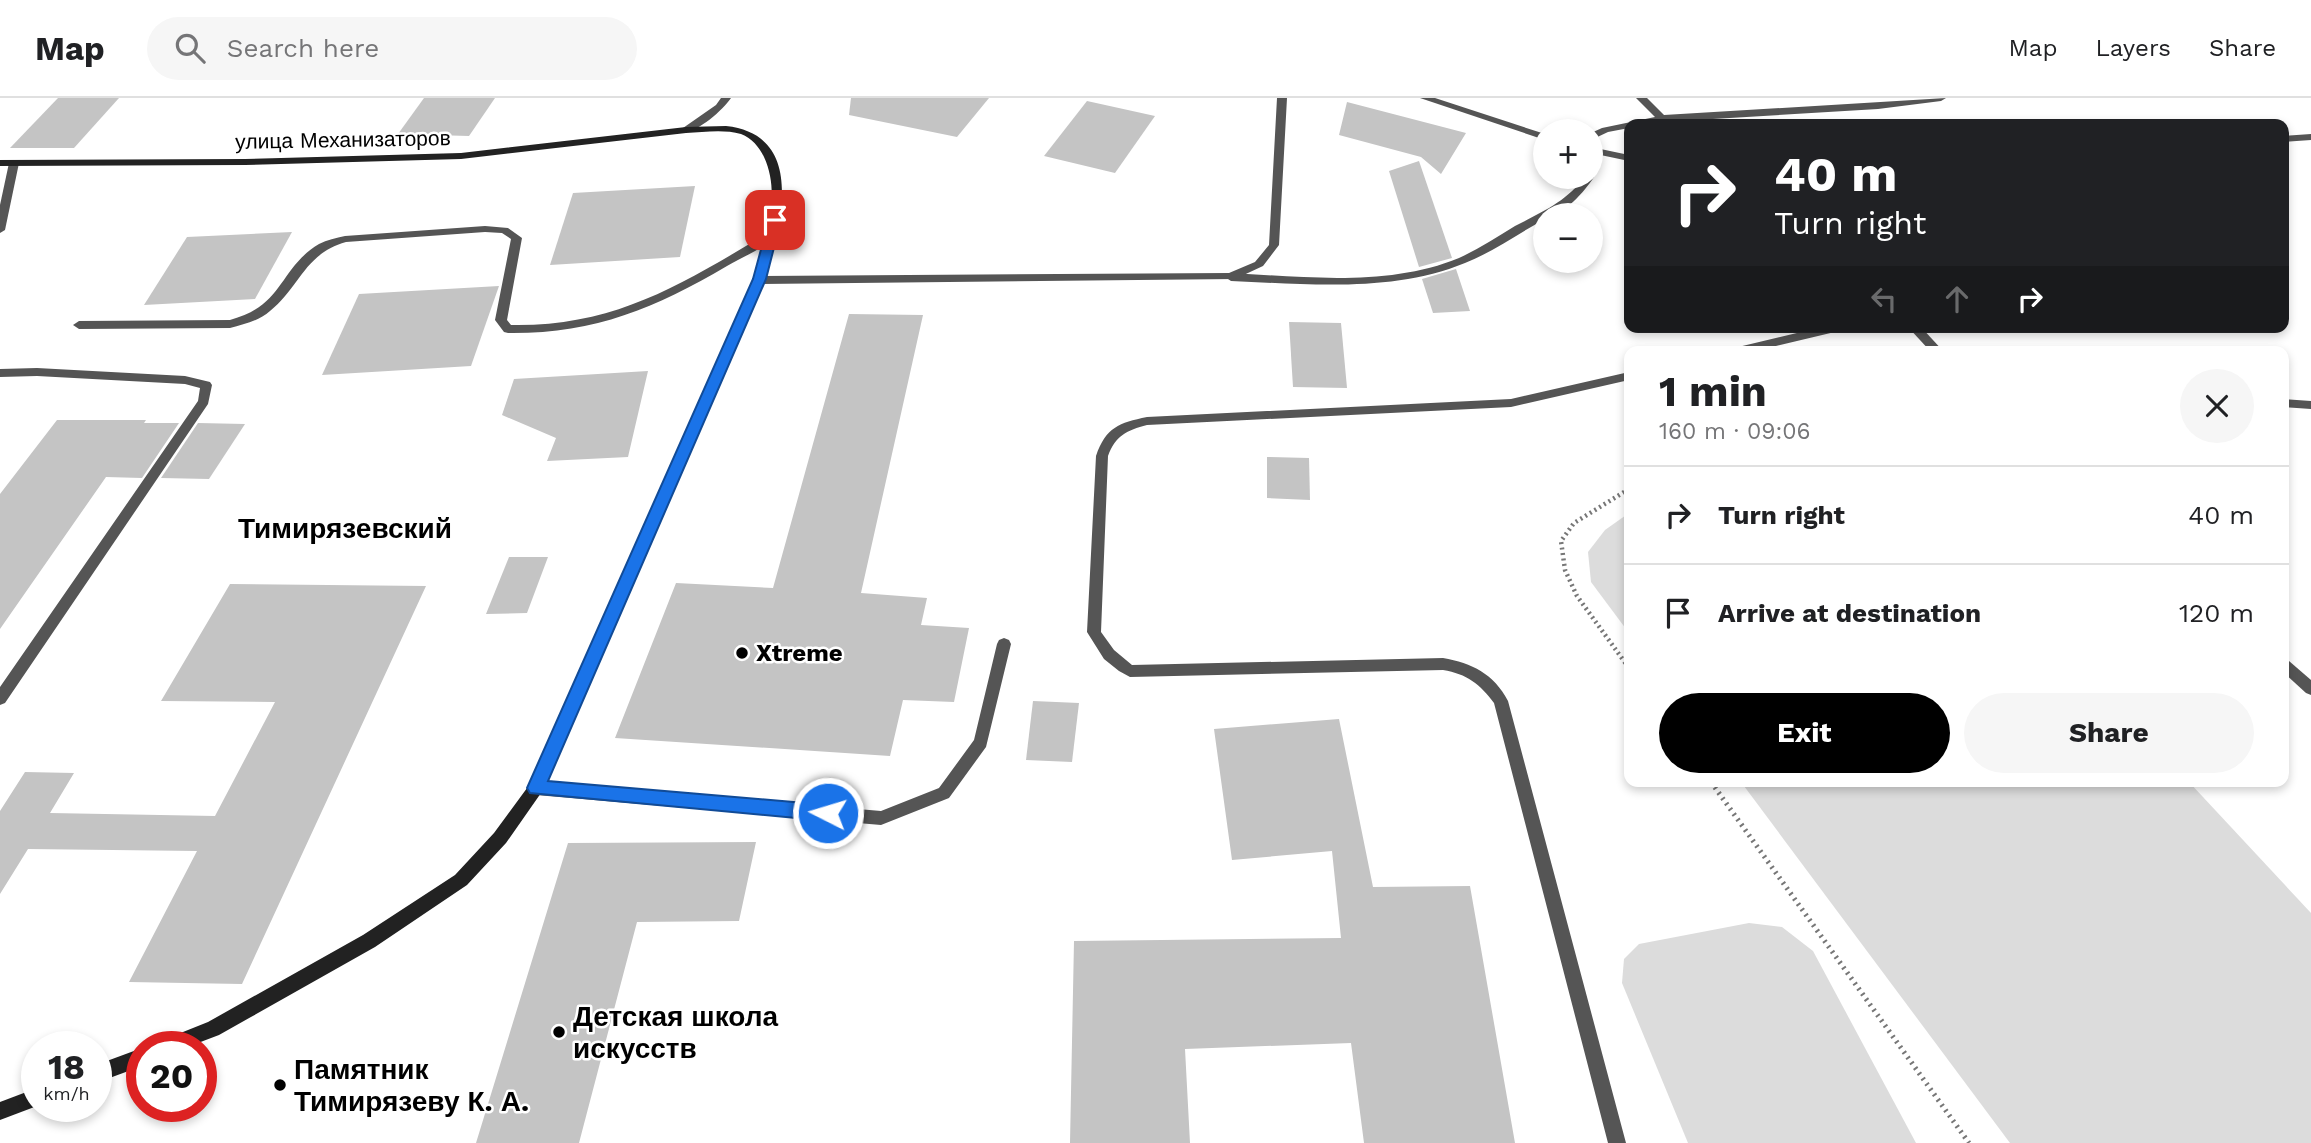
<!DOCTYPE html>
<html lang="en">
<head>
<meta charset="utf-8">
<style>
  :root { --surface:#fff; --page:#f6f6f6; --text:#202124; --muted:#757577; --line:#e0e0e0; --accent:#000 }
  body { margin:0; font-family:"Work Sans",sans-serif; background:var(--page); color:var(--text); height:100vh; display:flex; flex-direction:column; font-size:26px; white-space:nowrap }
  * { box-sizing:border-box; margin:0 }
  p { font-size:23px; color:var(--muted) }
  .icon { flex:none; width:38px; height:38px; fill:none; stroke:currentColor; stroke-width:2; stroke-linecap:round; stroke-linejoin:round }
  .map { position:relative; flex:1; overflow:hidden }
  .side { position:absolute; left:1624px; top:248px; width:665px; height:441px; display:flex; flex-direction:column; background:var(--surface); border-radius:14px; box-shadow:0 4px 10px #0003 }
  .side>* { flex:none }
  .banner { position:absolute; left:1624px; top:21px; width:665px; height:214px; border-radius:14px; box-shadow:0 4px 10px #0003; background:#202124; color:#fff; overflow:hidden }
  .controls { position:absolute; left:1533px; top:21px; display:grid; gap:14px }
  .controls a { display:grid; place-items:center; width:70px; height:70px; border-radius:50%; background:var(--surface); box-shadow:0 4px 10px #0003; font-size:35px }
  .speed { position:absolute; left:21px; top:933px; display:flex; gap:14px; font-size:35px; font-weight:700; text-align:center }
  .speed>* { display:grid; place-content:center; width:91px; height:91px; border-radius:50%; background:var(--surface); box-shadow:0 4px 10px #0003; line-height:1 }
  .speed small { font-size:18px; font-weight:400 }
  .speed .limit { border:10px solid #d22; background:#fff; color:#111 }
  .pin { position:absolute; display:grid; place-items:center; width:60px; height:60px; color:#fff; margin:-30px; border-radius:14px; box-shadow:0 4px 10px #0006 }
  .me { position:absolute; width:77px; margin:-38px; rotate:275deg; stroke-linejoin:round; filter:drop-shadow(0 0 5px #0008) }
  .turn { display:flex; align-items:center; gap:24px; height:147px; padding:0 35px; font-size:32px }
  .turn .icon { width:91px; height:91px; stroke-width:2.5 }
  .turn b { display:block; font-size:49px; line-height:60px }
  .lanes { display:flex; align-items:center; height:66px; padding:0 35px; background:#0003; justify-content:center; gap:35px; direction:ltr }
  .lanes .off { opacity:.35 }
  .round { display:grid; place-items:center; flex:none; width:74px; height:74px; border-radius:37px; background:var(--page) }
  .head { display:flex; align-items:center; justify-content:space-between; height:119px; padding:0 35px }
  h1 { font-size:42px; font-weight:700; line-height:52px }
  .button { display:flex; gap:14px; margin-top:auto; padding:14px 35px }
  .button a { flex:1; height:80px; border-radius:42px; background:var(--accent); color:#fff; font-size:28px; font-weight:700; line-height:80px; text-align:center }
  .button a+a { background:var(--page); color:var(--text) }
  ul { padding:0; list-style:none }
  li { display:flex; align-items:center; gap:21px; height:98px; padding:0 35px; border-top:2px solid var(--line) }
  li div { flex:1 }
  li b { display:block; font-size:26px }
  li em { font-style:normal }
  header { display:flex; align-items:center; gap:42px; box-sizing:border-box; height:98px; padding:0 35px; background:var(--surface); border-bottom:2px solid var(--line) }
  header strong { font-size:33px }
  nav { display:flex; gap:38px; margin-inline-start:auto; font-size:24px }
  .search { width:490px; height:63px; background:var(--page); display:flex; align-items:center; gap:18px; box-sizing:border-box; padding:0 24px; border-radius:38px; color:var(--muted); font-size:26px }
  .map>svg:first-child { display:block }
</style>
</head>
<body>
<header>
<strong>Map</strong>
<div class="search"><svg class="icon" aria-label="search" viewBox="0 0 24 24"><circle cx="10" cy="10" r="6"/><path d="M15 15l6 6"/></svg>Search here</div>
<nav><a>Map</a><a>Layers</a><a>Share</a></nav>
</header>
<div class="map">
<svg width="2311" height="1045" viewBox="0 0 2311 1045">
  <rect width="100%" height="100%" fill="#fff"/>
  <g fill="#dcdcdc">
    <polygon points="1629,415 1629,535 1591,484 1588,454 1605,432"/>
    <polygon points="1741,684 2189,684 2311,815 2311,1045 2010,1045"/>
    <polygon points="1749,825 1782,829 1813,853 1916,1045 1688,1045 1622,885 1624,861 1639,846"/>
  </g>
  <g fill="#c4c4c4">
    <polygon points="58,0 119,0 74,50 10,50"/>
    <polygon points="424,0 495,0 469,38 398,36"/>
    <polygon points="851,0 989,0 957,39 849,17"/>
    <polygon points="1087,3 1155,18 1115,75 1044,58"/>
    <polygon points="1347,4 1466,35 1441,76 1421,59 1339,37"/>
    <polygon points="1419,63 1452,160 1419,169 1389,73"/>
    <polygon points="695,88 680,159 550,167 573,95"/>
    <polygon points="292,134 255,201 144,207 187,139"/>
    <polygon points="1456,171 1470,213 1433,215 1422,181"/>
    <polygon points="499,188 471,268 322,277 359,196"/>
    <polygon points="849,216 923,217 861,495 927,500 921,527 969,530 954,604 903,602 890,658 615,640 676,485 773,490"/>
    <polygon points="1289,224 1341,225 1347,290 1293,289"/>
    <polygon points="648,273 628,359 547,363 556,340 502,317 514,281"/>
    <polygon points="57,322 146,322 144,325 179,325 142,380 106,379 0,531 0,396"/>
    <polygon points="198,325 245,326 209,381 161,380"/>
    <polygon points="1267,359 1309,360 1310,402 1267,400"/>
    <polygon points="509,459 548,459 527,515 486,516"/>
    <polygon points="230,486 426,488 242,886 129,884 197,753 28,751 0,796 0,713 25,674 74,675 50,715 215,718 275,604 161,603"/>
    <polygon points="1033,603 1079,605 1072,664 1026,662"/>
    <polygon points="1339,621 1373,789 1470,788 1515,1045 1364,1045 1351,945 1185,951 1190,1045 1070,1045 1074,843 1341,840 1332,753 1232,762 1214,631"/>
    <polygon points="756,744 739,823 637,824 579,1045 476,1045 568,745"/>
  </g>
  <g fill="none" stroke-linecap="round" stroke-linejoin="round">
    <polyline stroke="#777" stroke-width="4.5" stroke-dasharray="2 3.5" stroke-linecap="butt" points="1629,391 1574,425 1561,443 1565,472 1577,498 1629,570"/>
    <polyline stroke="#777" stroke-width="5" stroke-dasharray="2 4.5" stroke-linecap="butt" points="1711,684 1969,1045"/>
    <g fill="#555" fill-rule="evenodd">
      <polygon points="1420,0 1435,0 1545,36 1545,42"/>
      <polygon points="1636,0 1647,0 1664,17 1946,0 1941,3 1878,11 1629,26 1629,30 1608,34 1591,42 1591,35 1602,30 1655,19"/>
      <polygon points="2311,36 2311,42 2284,44 2284,38"/>
      <polygon points="1591,49 1629,57 1629,63 1591,55"/>
      <polygon points="14,62 19,65 5,132 0,135 0,107 9,65"/>
      <path d="M 1591,76 L 1594,79 C 1584,94 1565,117 1545,117 L 1545,121 C 1519,135 1493,154 1465,165 C 1392,195 1308,186 1231,183 L 1225,179 L 1231,175 C 1305,179 1389,189 1459,160 C 1479,151 1497,139 1515,128 C 1540,115 1568,103 1584,79 L 1591,79 Z"/>
      <path d="M 485,128 L 508,130 L 522,140 L 507,222 L 511,227 C 615,229 682,186 768,135 L 772,134 L 777,137 C 764,150 743,159 727,168 C 654,211 593,236 508,235 L 504,234 L 495,222 L 511,141 L 502,135 L 485,134 L 346,144 C 304,156 300,189 270,213 C 259,223 244,226 230,230 L 79,231 L 73,227 L 79,223 L 230,222 C 284,208 279,170 319,146 C 327,142 336,140 345,138 Z"/>
      <polygon points="1822,229 1845,229 1839,233 1751,254 1728,254 1734,250"/>
      <polygon points="1908,229 1921,229 1944,254 1931,254"/>
      <polygon points="37,270 185,278 210,284 212,287 208,306 5,605 0,607 0,589 198,303 200,290 185,286 37,278 0,279 0,271"/>
      <path d="M 1629,274 L 1629,282 L 1511,309 L 1147,327 C 1127,332 1115,338 1108,358 L 1101,534 L 1114,552 L 1132,567 L 1443,560 C 1472,565 1494,576 1508,603 L 1626,1045 L 1608,1045 L 1494,605 C 1480,586 1467,576 1443,572 L 1130,579 L 1119,573 L 1104,561 L 1087,534 L 1096,358 C 1106,329 1119,325 1147,319 L 1511,301 Z"/>
      <polygon points="2284,301 2311,303 2311,311 2284,309"/>
      <polygon points="1004,540 1009,542 1011,546 986,649 949,700 881,727 536,697 531,695 528,690 531,685 536,683 881,713 939,690 974,642 997,546 999,542"/>
      <polygon points="2284,561 2289,563 2311,582 2311,597 2306,595 2284,575"/>
    </g>
    <g fill="#555" fill-rule="evenodd">
      <path d="M 721,0 L 731,0 C 723,12 697,35 683,34 L 683,30 L 716,7 Z"/>
      <polygon points="1277,0 1287,0 1279,147 1263,168 1235,181 759,186 753,182 759,178 1229,175 1255,164 1269,147"/>
    </g>
    <g fill="#222" fill-rule="evenodd">
      <path d="M 726,28 C 808,37 780,130 765,182 L 541,695 L 506,745 L 467,787 L 375,849 L 219,937 L 190,948 L 160,948 L 163,942 L 208,924 L 363,837 L 455,777 L 494,735 L 530,686 L 753,182 C 765,143 782,98 764,59 C 759,49 752,40 741,36 C 724,31 704,34 686,35 L 461,61 L 245,67 L 0,68 L 0,62 L 245,61 L 461,55 L 686,29 Z"/>
      <polygon points="142,950 142,968 96,985 96,967"/>
      <polygon points="37,990 37,1008 0,1022 0,1004"/>
    </g>
  </g>
  <polygon fill="#1a73e8" stroke="#114b97" stroke-width="2" points="775,119 781,122 766,181 548,683 828,707 835,710 837,715 835,721 828,723 530,695 527,690 753,181 769,122"/>
  <g fill="#000" stroke="#fff" stroke-width="2.5">
    <circle cx="742" cy="555" r="7"/>
    <circle cx="559" cy="934" r="7"/>
    <circle cx="280" cy="987" r="7"/>
  </g>
  <g text-anchor="middle" stroke-width="5" stroke-linejoin="round" paint-order="stroke">
    <g font-size="21" fill="#000" stroke="#fff">
      <text transform="translate(343 42) rotate(-1)" y="7">улица Механизаторов</text>
    </g>
    <g font-size="24" font-weight="bold" fill="#000" stroke="#fff" text-anchor="start">
      <text x="756" y="563">Xtreme</text>
    </g>
    <g font-size="28" font-weight="bold" fill="#000" stroke="#fff">
      <text x="345" y="440">Тимирязевский</text>
    </g>
    <g font-size="28" font-weight="bold" fill="#000" stroke="#fff" text-anchor="start">
      <text x="573" y="928">Детская школа<tspan x="573" dy="32">искусств</tspan></text>
      <text x="294" y="981">Памятник<tspan x="294" dy="32">Тимирязеву К. А.</tspan></text>
    </g>
  </g>
</svg>
<div class="controls">
<a>+</a>
<a>−</a>
</div>
<div class="speed"><div>18<small>km/h</small></div><div class="limit">20</div></div>
<div class="pin" style="left:775px;top:122px;background:#d93025"><svg class="icon" aria-label="arrive" viewBox="0 0 24 24"><path d="M6 21V4h12l-3 4 3 4H6"/></svg></div>
<svg class="me" style="left:828px;top:715px" viewBox="-20 -20 40 40"><circle r="17" fill="#1a73e8" stroke="#fff" stroke-width="3"/><path d="M0-11L8 9 0 5-8 9z" fill="#fff"/></svg>
<div class="banner">
<div class="turn"><svg class="icon" aria-label="right" viewBox="0 0 24 24"><path d="M7 20v-9h11M14 6l5 5-5 5"/></svg><div><b>40 m</b>Turn right</div></div>
<div class="lanes"><svg class="icon off" aria-label="left" viewBox="0 0 24 24"><path d="M17 20v-9H6M10 6l-5 5 5 5"/></svg><svg class="icon off" aria-label="ahead" viewBox="0 0 24 24"><path d="M12 20V5M6 11l6-6 6 6"/></svg><svg class="icon" aria-label="right" viewBox="0 0 24 24"><path d="M7 20v-9h11M14 6l5 5-5 5"/></svg></div>
</div>
<section class="side">
<div class="head"><div><h1>1 min</h1><p>160 m · 09:06</p></div><a class="round"><svg class="icon" aria-label="close" viewBox="0 0 24 24"><path d="M6 6l12 12M18 6L6 18"/></svg></a></div>
<ul>
<li><svg class="icon" aria-label="right" viewBox="0 0 24 24"><path d="M7 20v-9h11M14 6l5 5-5 5"/></svg><div><b>Turn right</b></div><em>40 m</em></li>
<li><svg class="icon" aria-label="arrive" viewBox="0 0 24 24"><path d="M6 21V4h12l-3 4 3 4H6"/></svg><div><b>Arrive at destination</b></div><em>120 m</em></li>
</ul>
<div class="button"><a>Exit</a><a>Share</a></div>
</section>
</div>
</body>
</html>
